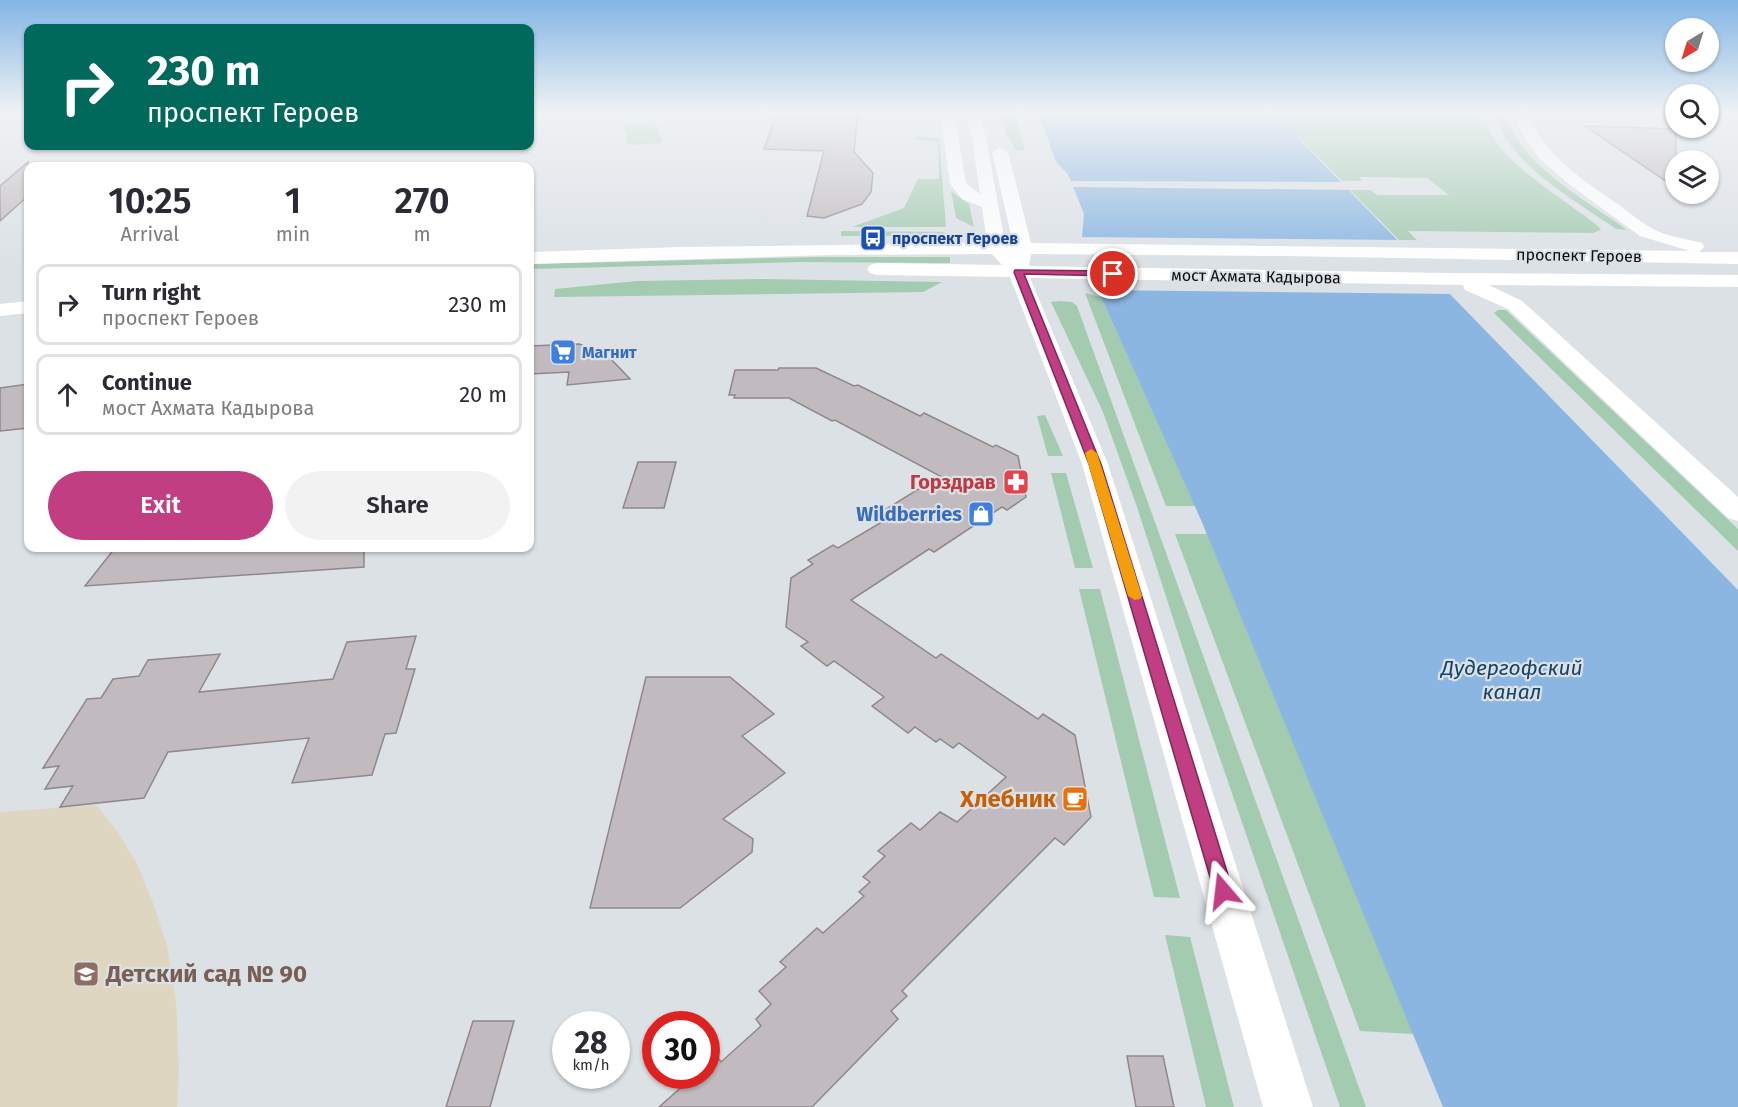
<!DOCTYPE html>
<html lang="en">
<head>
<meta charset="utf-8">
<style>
  :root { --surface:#fff; --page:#f2f2f3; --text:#2b2b33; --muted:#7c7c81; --line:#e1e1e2; --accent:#c23e83 }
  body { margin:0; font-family:"Fira Sans",sans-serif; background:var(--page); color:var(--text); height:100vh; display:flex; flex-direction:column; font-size:22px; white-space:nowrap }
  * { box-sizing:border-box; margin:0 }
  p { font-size:20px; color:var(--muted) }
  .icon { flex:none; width:33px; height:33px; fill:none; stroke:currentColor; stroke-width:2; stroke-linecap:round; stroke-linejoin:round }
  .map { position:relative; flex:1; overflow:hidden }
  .drawer { position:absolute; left:24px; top:162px; width:510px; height:390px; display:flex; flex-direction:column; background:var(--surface); border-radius:12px; box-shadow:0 2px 4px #0004 }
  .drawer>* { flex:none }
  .top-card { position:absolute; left:24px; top:24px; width:510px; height:126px; border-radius:12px; box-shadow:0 2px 4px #0004; background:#00695c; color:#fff; overflow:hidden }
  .needle { width:39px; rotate:218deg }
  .fabs { position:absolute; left:1665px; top:18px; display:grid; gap:12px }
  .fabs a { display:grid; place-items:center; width:54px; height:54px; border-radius:50%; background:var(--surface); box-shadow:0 2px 4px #0004; font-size:30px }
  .speed { position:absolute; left:552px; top:1011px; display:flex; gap:12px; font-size:30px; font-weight:700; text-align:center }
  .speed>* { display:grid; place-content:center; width:78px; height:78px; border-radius:50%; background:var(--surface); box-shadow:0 2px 4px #0004; line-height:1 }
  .speed small { font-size:15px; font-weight:400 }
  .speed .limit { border:9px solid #d22; background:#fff; color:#111 }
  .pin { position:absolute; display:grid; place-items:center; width:51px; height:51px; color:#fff; margin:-26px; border:3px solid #fff; border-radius:50%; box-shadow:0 2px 6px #0007 }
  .me { position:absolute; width:66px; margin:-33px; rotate:343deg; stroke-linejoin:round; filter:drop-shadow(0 0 4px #0008) }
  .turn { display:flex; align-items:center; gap:21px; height:126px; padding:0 24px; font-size:27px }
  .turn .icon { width:78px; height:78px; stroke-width:2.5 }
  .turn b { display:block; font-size:42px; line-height:51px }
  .eta { display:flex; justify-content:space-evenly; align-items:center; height:102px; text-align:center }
  .eta b { font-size:36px; font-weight:600; line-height:42px }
  .action { display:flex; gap:12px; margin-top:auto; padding:12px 24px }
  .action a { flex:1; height:69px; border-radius:36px; background:var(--accent); color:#fff; font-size:24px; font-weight:600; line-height:69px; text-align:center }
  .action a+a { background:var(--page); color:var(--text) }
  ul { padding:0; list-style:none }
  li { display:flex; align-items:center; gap:18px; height:81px; margin:0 12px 9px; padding:0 12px; border:3px solid var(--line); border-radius:12px }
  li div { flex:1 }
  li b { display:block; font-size:22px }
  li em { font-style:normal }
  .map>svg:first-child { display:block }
</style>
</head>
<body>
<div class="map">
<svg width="1738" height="1107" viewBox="0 0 1738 1107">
  <rect width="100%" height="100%" fill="#dce1e6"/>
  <polygon fill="#ded6c0" points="96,805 117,831 137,864 155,908 167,946 176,1001 179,1072 177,1107 0,1107 0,812"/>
  <g fill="#a3cbb0">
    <polygon points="997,112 1014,112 1025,150 1017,151 1004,130"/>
    <path d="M 1319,112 L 1485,112 C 1486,151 1547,188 1575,209 C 1584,216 1595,222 1601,230 L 1593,233 L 1408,231 L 1417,240 L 1399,240 L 1350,190 L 1371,190 L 1377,195 L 1449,195 L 1427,178 L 1359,177 L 1362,181 L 1342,181 L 1296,135 L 1294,129 L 1296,123 Z"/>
    <path d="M 1498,112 L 1507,112 C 1512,160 1590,203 1627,230 L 1616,229 C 1578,202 1507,164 1496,115 Z"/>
    <polygon points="656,122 662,143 628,145 623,124"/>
    <polygon points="918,137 939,138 946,227 852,227 904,208 918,179 939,179 938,142 913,139"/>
    <polygon points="951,191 969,204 974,227 956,218"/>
    <polygon points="841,231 945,232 938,236 841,236"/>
    <polygon points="817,257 950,257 950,263 801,262 530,269 530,264"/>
    <polygon points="760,279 942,282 923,292 554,297 555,289 637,281"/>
    <polygon points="1085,293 1101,297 1195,506 1166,506"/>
    <polygon points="1059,301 1072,302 1077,306 1366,1107 1340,1107 1194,683 1137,507 1103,412 1051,302"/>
    <polygon points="1498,310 1506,310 1738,529 1738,551 1494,313"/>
    <polygon points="1045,415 1063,456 1048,456 1037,416"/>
    <polygon points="1051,473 1066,473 1093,568 1075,568"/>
    <polygon points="1175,534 1207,534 1414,1034 1360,1031"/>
    <polygon points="1079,589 1100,589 1180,898 1154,897"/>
    <polygon points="1165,935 1190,937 1234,1107 1206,1107"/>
  </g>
  <polygon fill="#8bb6e1" points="1038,112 1319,112 1296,123 1295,129 1298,138 1738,590 1738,1107 1443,1107 1201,520 1101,297 1082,237 1084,214 1068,174 1056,162"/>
  <g fill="#dce1e6">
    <polygon points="1068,181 1347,182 1354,190 1071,187"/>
    <polygon points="1079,237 1403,240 1455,294 1096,290"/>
  </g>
  <g fill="#c1bbbf" stroke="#8e888c" stroke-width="1.5">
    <polygon points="830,112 858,112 854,152 873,173 871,192 862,204 824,218 807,216 824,151 764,149 777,113"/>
    <polygon points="1585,126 1676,129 1676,188"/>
    <polygon points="28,162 28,196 0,221 0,186"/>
    <polygon points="579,344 607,355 630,379 567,385 569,372 530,374 530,346"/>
    <polygon points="779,368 816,368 854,386 858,385 920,416 924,413 993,447 996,445 1018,456 1026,497 1007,510 1002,507 934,552 929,549 851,600 936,658 941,654 1038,719 1043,714 1075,735 1091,817 1064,845 1055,838 902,991 907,996 891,1011 898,1019 812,1107 659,1107 694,1076 706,1076 706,1064 716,1055 721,1062 761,1026 756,1019 771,1004 759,991 786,967 780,962 817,928 823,933 864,896 859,892 870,882 863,877 885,856 878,851 911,823 920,830 940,812 957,822 1006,777 959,743 953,748 940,739 936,742 915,727 908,733 872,706 884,697 834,661 827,666 801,646 808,642 786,627 791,578 813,564 808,560 833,545 838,548 887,519 878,514 940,476 835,420 832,421 789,398 734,398 735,395 729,395 735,370 778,370"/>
    <polygon points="28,384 28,428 0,431 0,388"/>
    <polygon points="638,462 676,462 664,508 623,508"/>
    <polygon points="115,548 364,548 364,567 85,586"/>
    <polygon points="416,636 406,669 415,669 396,733 385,734 372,775 292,783 309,738 168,752 144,798 60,807 73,786 45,789 59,766 43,768 87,699 101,698 113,679 139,676 148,660 220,654 199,692 333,679 347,642"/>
    <polygon points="646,677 730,677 774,714 742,736 785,773 723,819 753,839 752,852 680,908 590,908"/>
    <polygon points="473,1021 514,1021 490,1107 446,1107"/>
    <polygon points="1127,1056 1163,1056 1174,1107 1136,1107"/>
  </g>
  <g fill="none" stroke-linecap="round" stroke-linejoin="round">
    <g fill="#fff" fill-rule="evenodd">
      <path d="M 940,112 L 954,112 L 966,183 L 980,194 L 972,137 L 964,112 L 978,112 L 986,137 L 1005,243 L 1013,243 L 992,152 L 1000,147 L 1008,152 L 1031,243 L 1690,251 L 1640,236 L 1570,185 L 1541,160 L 1530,146 L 1519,128 L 1514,112 L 1528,112 C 1544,156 1582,179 1619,205 C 1631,214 1643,224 1657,231 C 1671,237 1687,239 1702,243 L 1704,247 L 1699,252 L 1738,252 L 1738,264 L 1285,256 L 1031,254 L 1029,266 L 1446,273 L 1738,275 L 1738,287 L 1489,285 L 1522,301 L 1738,497 L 1738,521 L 1728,518 L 1508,309 L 1465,290 L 1463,285 L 1030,278 L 1108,464 L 1313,1107 L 1263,1107 L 1082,464 L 1010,277 L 877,275 L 870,273 L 867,269 L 870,265 L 877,263 L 1002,265 L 992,254 L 832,255 L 530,264 L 530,252 L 681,247 L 987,243 L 982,207 L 962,199 L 950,184 Z"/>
      <polygon points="28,301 28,313 0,316 0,304"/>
    </g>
  </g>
  <linearGradient id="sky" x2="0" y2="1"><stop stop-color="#83b5e5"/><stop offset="0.42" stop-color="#eff2f4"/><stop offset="1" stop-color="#eff2f4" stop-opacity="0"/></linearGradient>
  <rect width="1738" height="267" fill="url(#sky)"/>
  <polygon fill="#c23e83" stroke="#7e2855" stroke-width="1.5" points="1015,270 1113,271 1118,274 1113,276 1024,274 1101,464 1233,891 1230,897 1223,899 1216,897 1214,891 1089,464 1014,272"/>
  <polygon fill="#f59e0b" points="1091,449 1097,453 1142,596 1140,599 1135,600 1128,596 1085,453"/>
  <defs>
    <symbol id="bus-square" viewBox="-11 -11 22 22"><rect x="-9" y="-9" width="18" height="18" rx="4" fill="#1a4fb4" stroke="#dce1e6"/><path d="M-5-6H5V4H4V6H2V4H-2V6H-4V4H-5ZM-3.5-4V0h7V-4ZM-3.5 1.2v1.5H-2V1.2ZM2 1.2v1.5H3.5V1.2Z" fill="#fff"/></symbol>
    <symbol id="supermarket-square" viewBox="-11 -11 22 22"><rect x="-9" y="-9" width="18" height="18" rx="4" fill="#3f7fe0" stroke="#dce1e6"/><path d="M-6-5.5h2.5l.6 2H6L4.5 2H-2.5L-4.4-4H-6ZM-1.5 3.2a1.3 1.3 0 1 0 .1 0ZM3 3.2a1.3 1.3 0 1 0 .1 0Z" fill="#fff"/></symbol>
    <symbol id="pharmacy-square" viewBox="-11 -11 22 22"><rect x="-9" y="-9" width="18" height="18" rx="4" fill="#e0444e" stroke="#dce1e6"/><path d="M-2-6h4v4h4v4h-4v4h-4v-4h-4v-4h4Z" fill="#fff"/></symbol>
    <symbol id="shop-square" viewBox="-11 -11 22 22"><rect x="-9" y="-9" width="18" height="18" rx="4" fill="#3f7fe0" stroke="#dce1e6"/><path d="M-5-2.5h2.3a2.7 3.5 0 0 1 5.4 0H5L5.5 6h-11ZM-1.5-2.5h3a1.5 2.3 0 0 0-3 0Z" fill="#fff"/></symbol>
    <symbol id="cafe-square" viewBox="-11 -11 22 22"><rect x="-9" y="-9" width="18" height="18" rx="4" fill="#e8710a" stroke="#dce1e6"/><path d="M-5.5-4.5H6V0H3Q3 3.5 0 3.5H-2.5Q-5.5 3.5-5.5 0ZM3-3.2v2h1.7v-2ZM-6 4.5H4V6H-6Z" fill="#fff"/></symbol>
    <symbol id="school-square" viewBox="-11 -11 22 22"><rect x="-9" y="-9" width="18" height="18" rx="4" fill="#8d6e63" stroke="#dce1e6"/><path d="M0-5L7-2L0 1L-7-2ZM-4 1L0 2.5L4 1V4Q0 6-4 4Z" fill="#fff"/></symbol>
  </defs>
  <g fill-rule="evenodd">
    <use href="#bus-square" x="858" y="223" width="30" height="30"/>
    <use href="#supermarket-square" x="548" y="337" width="30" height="30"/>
    <use href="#pharmacy-square" x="1001" y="467" width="30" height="30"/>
    <use href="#shop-square" x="966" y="499" width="30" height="30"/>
    <use href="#cafe-square" x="1060" y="784" width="30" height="30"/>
    <use href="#school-square" x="71" y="959" width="30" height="30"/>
  </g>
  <g text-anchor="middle" stroke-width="4.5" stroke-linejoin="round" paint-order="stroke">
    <g font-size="16" font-weight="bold" fill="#164399" stroke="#dce1e6" text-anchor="start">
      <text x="892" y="244">проспект Героев</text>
    </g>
    <g font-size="16" fill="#0c0d0f" stroke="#dce1e6">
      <text transform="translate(1579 255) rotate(1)" y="6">проспект Героев</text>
      <text transform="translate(1256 276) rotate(1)" y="6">мост Ахмата Кадырова</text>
    </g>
    <g font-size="16" font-weight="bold" fill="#366cbe" stroke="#dce1e6" text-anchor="start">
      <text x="582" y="358">Магнит</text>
    </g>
    <g font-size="20" font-weight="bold" fill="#be3a42" stroke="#dce1e6" text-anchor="end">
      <text x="996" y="489">Горздрав</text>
    </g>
    <g font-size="20" font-weight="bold" fill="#366cbe" stroke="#dce1e6" text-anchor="end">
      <text x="962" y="521">Wildberries</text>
    </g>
    <g font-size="21" font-style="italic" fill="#14436b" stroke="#dce1e6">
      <text x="1512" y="675">Дудергофский<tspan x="1512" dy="24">канал</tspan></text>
    </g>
    <g font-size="24" font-weight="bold" fill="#c56008" stroke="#dce1e6" text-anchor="end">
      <text x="1056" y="807">Хлебник</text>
    </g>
    <g font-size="24" font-weight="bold" fill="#785e54" stroke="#dce1e6" text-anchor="start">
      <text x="106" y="982">Детский сад № 90</text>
    </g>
  </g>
</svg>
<div class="fabs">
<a><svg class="needle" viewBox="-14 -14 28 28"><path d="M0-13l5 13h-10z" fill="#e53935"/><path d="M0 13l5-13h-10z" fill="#7c7c81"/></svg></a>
<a><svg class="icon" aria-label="search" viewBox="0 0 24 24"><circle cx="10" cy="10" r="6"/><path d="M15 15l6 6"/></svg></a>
<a><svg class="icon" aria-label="layers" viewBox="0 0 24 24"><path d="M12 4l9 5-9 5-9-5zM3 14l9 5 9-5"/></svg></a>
</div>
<div class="speed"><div>28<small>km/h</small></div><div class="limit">30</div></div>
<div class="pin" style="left:1113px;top:274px;background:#d93025"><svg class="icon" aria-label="arrive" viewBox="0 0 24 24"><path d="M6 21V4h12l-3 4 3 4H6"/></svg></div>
<svg class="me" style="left:1223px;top:891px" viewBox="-20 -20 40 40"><path d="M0-17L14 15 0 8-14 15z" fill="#c23e83" stroke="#fff" stroke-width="4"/></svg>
<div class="top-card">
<div class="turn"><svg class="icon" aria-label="right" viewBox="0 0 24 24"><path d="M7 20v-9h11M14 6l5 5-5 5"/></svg><div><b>230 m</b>проспект Героев</div></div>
</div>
<section class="drawer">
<div class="eta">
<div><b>10:25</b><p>Arrival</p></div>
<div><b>1</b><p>min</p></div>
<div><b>270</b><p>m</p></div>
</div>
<ul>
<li><svg class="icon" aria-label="right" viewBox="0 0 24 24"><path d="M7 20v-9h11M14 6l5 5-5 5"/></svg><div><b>Turn right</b><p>проспект Героев</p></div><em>230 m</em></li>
<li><svg class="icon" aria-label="ahead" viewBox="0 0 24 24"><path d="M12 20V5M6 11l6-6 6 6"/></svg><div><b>Continue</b><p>мост Ахмата Кадырова</p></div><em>20 m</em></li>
</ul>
<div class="action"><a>Exit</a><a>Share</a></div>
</section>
</div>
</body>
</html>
